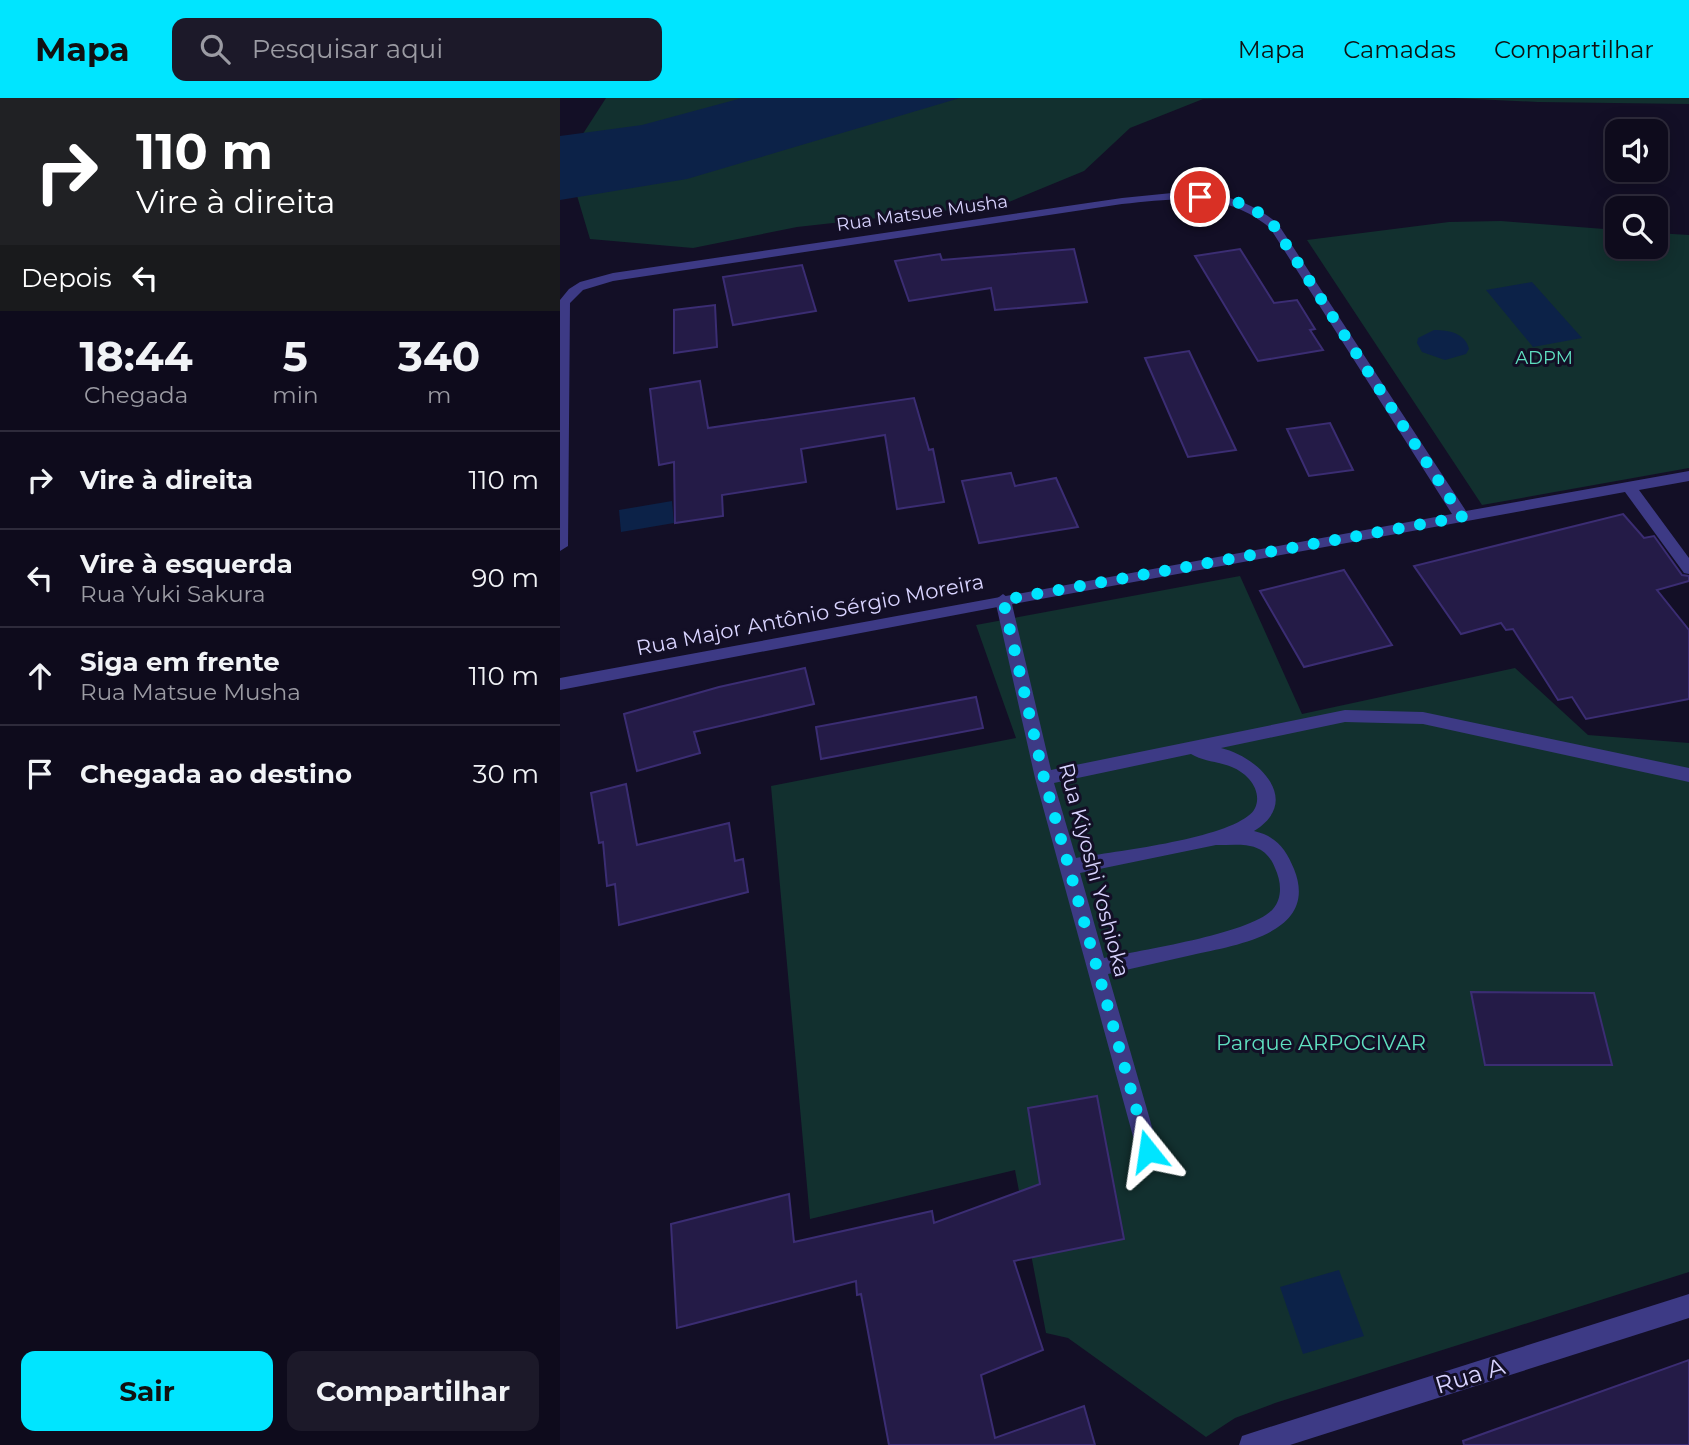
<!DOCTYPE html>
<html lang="pt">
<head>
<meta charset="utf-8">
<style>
  :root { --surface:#0e0b1c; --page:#1c1929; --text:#f1f3f6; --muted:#9b9ba3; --line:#2e2b3b; --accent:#00e5ff }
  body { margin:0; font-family:Montserrat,sans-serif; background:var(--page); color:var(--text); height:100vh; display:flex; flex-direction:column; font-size:26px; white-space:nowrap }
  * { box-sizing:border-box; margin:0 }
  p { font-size:23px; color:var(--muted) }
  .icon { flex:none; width:38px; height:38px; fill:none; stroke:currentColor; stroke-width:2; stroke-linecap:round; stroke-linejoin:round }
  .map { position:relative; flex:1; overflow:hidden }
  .details { display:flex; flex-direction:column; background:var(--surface); width:560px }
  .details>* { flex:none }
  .banner { background:#202124; color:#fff; overflow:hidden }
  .buttons { position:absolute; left:1045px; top:21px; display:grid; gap:14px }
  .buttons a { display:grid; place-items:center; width:63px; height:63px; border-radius:14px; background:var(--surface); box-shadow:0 4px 18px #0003,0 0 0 2px var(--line); font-size:35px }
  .pin { position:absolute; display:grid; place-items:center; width:60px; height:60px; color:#fff; margin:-30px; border:4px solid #fff; border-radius:50%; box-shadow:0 2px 7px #0007 }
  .me { position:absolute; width:77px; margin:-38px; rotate:345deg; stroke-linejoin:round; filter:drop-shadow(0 0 5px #0008) }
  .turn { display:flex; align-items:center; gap:24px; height:147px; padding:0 21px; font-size:32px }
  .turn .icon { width:91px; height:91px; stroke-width:2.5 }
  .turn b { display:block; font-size:49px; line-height:60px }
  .then { display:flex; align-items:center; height:66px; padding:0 21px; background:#0003; gap:14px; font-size:26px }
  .eta { display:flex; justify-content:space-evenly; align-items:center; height:119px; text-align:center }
  .eta b { font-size:42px; font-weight:700; line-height:49px }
  .cta { display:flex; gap:14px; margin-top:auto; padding:14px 21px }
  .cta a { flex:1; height:80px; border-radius:14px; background:var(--accent); color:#111; font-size:28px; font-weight:700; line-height:80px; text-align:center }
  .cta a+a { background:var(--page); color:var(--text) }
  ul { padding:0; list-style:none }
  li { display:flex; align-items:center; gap:21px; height:98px; padding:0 21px; border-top:2px solid var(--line) }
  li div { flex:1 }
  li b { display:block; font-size:26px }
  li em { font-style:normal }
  header { display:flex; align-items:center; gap:42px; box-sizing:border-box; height:98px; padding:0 35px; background:var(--accent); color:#111 }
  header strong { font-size:33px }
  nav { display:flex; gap:38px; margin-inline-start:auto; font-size:24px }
  .search { width:490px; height:63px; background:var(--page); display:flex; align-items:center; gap:18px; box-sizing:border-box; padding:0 24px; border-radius:14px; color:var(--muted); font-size:26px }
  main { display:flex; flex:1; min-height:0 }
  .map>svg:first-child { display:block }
</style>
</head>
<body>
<header>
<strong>Mapa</strong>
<div class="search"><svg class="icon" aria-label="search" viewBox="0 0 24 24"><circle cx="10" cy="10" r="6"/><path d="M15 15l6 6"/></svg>Pesquisar aqui</div>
<nav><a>Mapa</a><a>Camadas</a><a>Compartilhar</a></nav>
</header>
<main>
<section class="details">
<div class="banner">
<div class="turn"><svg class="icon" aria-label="right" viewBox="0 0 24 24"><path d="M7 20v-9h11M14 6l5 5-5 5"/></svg><div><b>110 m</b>Vire à direita</div></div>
<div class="then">Depois<svg class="icon" aria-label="left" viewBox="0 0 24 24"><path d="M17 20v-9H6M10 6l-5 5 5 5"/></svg></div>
</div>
<div class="eta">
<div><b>18:44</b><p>Chegada</p></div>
<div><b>5</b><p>min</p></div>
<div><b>340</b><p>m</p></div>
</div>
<ul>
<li><svg class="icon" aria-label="right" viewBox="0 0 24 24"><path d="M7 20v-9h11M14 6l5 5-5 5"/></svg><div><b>Vire à direita</b></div><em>110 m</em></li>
<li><svg class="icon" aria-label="left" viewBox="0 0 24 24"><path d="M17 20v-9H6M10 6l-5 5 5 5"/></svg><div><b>Vire à esquerda</b><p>Rua Yuki Sakura</p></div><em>90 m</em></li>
<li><svg class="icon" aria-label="ahead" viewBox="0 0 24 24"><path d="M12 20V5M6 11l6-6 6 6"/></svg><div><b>Siga em frente</b><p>Rua Matsue Musha</p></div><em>110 m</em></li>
<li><svg class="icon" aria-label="arrive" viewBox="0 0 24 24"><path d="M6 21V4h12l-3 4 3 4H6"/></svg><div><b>Chegada ao destino</b></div><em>30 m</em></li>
</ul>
<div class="cta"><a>Sair</a><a>Compartilhar</a></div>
</section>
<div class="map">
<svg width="1129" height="1347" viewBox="0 0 1129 1347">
  <rect width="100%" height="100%" fill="#130f26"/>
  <g fill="#12302f">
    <polygon points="46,0 790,0 643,1 570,30 524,73 444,106 237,129 133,150 30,141 15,91 19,42"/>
    <polygon points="894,0 1129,0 1129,6 978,4"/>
    <polygon points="941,123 1057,132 1057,149 1096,149 1096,135 1129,137 1129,370 922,407 747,142 889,124"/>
    <polygon points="680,478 742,616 955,570 1028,637 1129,645 1129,1174 715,1305 675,1320 646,1339 508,1240 486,1235 455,1072 250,1121 211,688 456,640 416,527"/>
  </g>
  <g fill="#0c2248">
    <polygon points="182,0 400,0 127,81 0,102 0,38 82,27"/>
    <polygon points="972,184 1022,240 973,249 926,192"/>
    <path d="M 874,232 C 889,232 905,235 909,251 L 906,256 L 885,262 L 862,254 L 857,245 L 858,240 Z"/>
    <polygon points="112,403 114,425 61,434 59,412"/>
    <polygon points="779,1172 804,1238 743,1256 720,1189"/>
  </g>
  <g fill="#241b47" stroke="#3b2d73" stroke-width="2">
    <polygon points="514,151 527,204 435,212 431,190 349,203 335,163 380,156 382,162"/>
    <polygon points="680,151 714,205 737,202 755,231 750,232 763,252 698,263 635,158"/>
    <polygon points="242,167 256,213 173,227 163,179"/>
    <polygon points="155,207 157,249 114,255 114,212"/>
    <polygon points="629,253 676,352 628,359 585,260"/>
    <polygon points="140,283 148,330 354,300 369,352 373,351 384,404 337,411 325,337 241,351 246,384 162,397 163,418 115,425 114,364 99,367 90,291"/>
    <polygon points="770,325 793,372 749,378 727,331"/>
    <polygon points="451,375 455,388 496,380 518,429 419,445 402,383"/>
    <polygon points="1063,416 1084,440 1094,438 1122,477 1129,478 1129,483 1097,492 1129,532 1129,601 1026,621 1012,599 998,602 953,531 946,532 941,525 901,536 854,468"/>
    <polygon points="784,472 832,547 744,569 700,493"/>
    <polygon points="245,570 254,606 134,634 140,655 77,673 64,616 159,589"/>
    <polygon points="416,599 423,630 261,661 256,629"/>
    <polygon points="66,686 77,747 169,725 175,763 183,761 188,794 59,827 55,786 47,788 43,744 39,745 31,695"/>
    <polygon points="911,894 1034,895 1052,967 925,967"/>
    <polygon points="537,998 564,1141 454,1163 483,1252 421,1277 435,1340 524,1308 535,1347 329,1347 301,1196 297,1197 296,1183 117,1230 111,1126 229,1096 234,1144 372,1113 374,1125 480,1086 468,1010"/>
    <polygon points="1129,1262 1129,1347 904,1347 903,1343"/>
  </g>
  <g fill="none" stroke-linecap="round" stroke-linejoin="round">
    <path fill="#3d3a85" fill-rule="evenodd" d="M 443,496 L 451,502 L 491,672 L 785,612 L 863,614 L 1129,670 L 1129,684 L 863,626 L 785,624 L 661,650 C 699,659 743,703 694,733 C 716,738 726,751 734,771 C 760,836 675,847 632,857 C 604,863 576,870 548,876 L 599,1053 L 596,1060 L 588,1063 L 580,1060 L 577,1053 L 475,680 L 435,502 ZM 631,656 C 650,667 672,662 689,681 C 699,692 701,709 688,718 C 657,742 557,753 516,760 L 494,685 ZM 656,747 C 681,747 704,742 715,770 C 721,783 723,799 713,811 C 691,836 581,852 544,860 L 520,775 Z"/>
    <g fill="#3d3a85" fill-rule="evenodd">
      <path d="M 622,94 C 659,95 689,101 718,126 L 906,413 L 1129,373 L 1129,383 L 1079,392 L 1129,460 L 1129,476 L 1124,475 L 1065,394 L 443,508 L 0,592 L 0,580 L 892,416 L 710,130 C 664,92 617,101 562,106 L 53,183 L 23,192 L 10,205 L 8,448 L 0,453 L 0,202 L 9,191 L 20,184 L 53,175 L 562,100 Z"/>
      <polygon points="1129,1196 1129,1220 730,1347 679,1347 682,1338 691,1335"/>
    </g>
  </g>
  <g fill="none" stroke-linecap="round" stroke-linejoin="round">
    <path stroke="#00e5ff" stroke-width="12" stroke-dasharray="0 21.6" d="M 588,1053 L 484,680 L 443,502 L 902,419 L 714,128 C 694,106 668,99 640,99"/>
  </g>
  <g text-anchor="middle" stroke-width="6" stroke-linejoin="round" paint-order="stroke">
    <g font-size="18" fill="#d9d4ff" stroke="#130f26">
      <text transform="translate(362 115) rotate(-8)" y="6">Rua Matsue Musha</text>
    </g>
    <g font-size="18" fill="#5fe0c0" stroke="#130f26">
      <text x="984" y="266">ADPM</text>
    </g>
    <g font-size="21" fill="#d9d4ff" stroke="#130f26">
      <text transform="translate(250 517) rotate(-11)" y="7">Rua Major Antônio Sérgio Moreira</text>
      <text transform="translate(534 772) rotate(75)" y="7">Rua Kiyoshi Yoshioka</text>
    </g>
    <g font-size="21" fill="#5fe0c0" stroke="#130f26">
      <text x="761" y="952">Parque ARPOCIVAR</text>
    </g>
    <g font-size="24" fill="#d9d4ff" stroke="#130f26">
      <text transform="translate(910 1278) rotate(-17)" y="8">Rua A</text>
    </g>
  </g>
</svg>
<div class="buttons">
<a><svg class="icon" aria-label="sound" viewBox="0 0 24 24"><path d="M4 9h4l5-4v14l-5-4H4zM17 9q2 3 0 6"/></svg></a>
<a><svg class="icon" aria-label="search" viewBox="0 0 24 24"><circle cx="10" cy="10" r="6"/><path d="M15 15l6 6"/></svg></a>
</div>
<div class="pin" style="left:640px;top:99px;background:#d93025"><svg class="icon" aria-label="arrive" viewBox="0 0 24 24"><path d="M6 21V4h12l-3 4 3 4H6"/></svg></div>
<svg class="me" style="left:588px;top:1053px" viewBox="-20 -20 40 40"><path d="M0-17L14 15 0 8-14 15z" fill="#00e5ff" stroke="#fff" stroke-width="4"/></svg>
</div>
</main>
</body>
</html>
